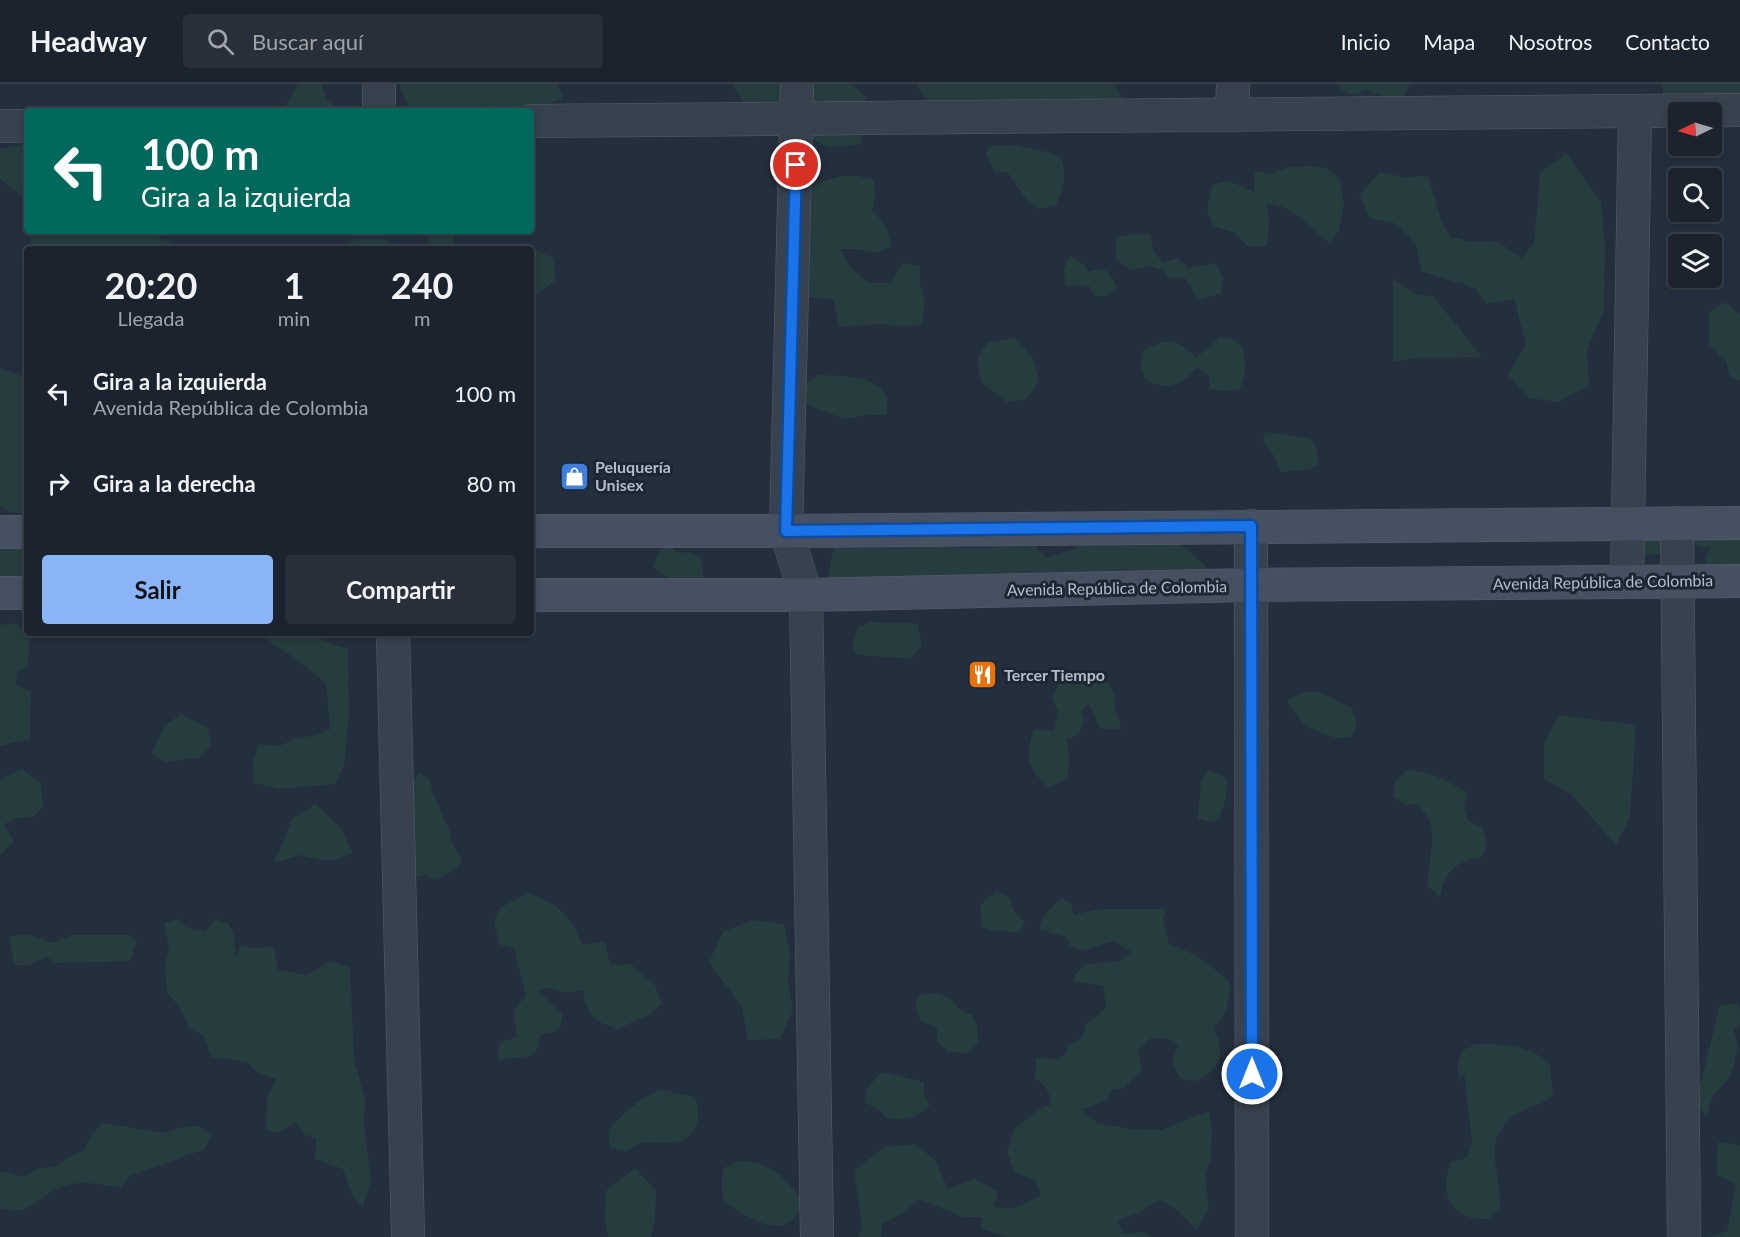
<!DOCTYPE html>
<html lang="es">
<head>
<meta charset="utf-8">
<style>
  :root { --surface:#1b232e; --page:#282f3a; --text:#f1f3f6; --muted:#a0a4aa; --line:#39404a; --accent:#8ab4f8 }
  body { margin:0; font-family:Lato,sans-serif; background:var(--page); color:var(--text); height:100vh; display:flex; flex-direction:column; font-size:22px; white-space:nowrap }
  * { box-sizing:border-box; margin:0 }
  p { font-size:20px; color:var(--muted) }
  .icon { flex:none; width:33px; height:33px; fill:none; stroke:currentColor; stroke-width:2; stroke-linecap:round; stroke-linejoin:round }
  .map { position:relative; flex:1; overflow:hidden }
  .side { position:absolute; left:24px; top:162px; width:510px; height:390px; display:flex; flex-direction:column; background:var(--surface); border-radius:6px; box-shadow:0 3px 9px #0003,0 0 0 2px var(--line) }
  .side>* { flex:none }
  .guide { position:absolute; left:24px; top:24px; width:510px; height:126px; border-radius:6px; box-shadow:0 3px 9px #0003,0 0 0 2px var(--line); background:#00695c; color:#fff; overflow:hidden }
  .needle { width:39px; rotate:265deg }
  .fabs { position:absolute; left:1668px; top:18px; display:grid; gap:12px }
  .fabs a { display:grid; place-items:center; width:54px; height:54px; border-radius:6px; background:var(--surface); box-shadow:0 3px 9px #0003,0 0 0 2px var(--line); font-size:30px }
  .pin { position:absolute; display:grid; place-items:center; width:51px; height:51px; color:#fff; margin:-26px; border:3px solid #fff; border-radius:50%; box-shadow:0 2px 6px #0007 }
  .me { position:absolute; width:66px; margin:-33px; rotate:0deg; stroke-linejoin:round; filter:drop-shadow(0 0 4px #0008) }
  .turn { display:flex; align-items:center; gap:21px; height:126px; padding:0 18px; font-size:27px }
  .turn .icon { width:78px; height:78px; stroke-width:2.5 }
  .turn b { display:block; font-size:42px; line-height:51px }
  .eta { display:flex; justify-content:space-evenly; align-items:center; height:102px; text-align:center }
  .eta b { font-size:36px; font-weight:700; line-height:42px }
  .cta { display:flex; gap:12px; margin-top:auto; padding:12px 18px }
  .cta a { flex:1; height:69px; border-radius:6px; background:var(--accent); color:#111; font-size:24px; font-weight:700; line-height:69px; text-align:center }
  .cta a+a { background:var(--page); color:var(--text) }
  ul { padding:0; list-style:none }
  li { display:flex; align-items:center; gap:18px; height:90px; padding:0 18px }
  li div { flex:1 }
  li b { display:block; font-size:22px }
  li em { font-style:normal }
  header { display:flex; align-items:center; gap:36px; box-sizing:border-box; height:84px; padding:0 30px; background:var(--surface); border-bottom:2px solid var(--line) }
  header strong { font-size:28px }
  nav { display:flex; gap:33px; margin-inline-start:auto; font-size:21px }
  .search { width:420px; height:54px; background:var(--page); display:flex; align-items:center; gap:15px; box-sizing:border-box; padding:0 21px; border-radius:6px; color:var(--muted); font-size:22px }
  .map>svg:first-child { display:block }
</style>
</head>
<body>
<header>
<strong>Headway</strong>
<div class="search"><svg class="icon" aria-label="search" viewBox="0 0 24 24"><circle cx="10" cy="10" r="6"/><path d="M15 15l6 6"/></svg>Buscar aquí</div>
<nav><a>Inicio</a><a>Mapa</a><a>Nosotros</a><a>Contacto</a></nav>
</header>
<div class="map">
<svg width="1740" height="1153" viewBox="0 0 1740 1153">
  <rect width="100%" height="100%" fill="#242f3e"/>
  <g fill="#263c3f">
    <polygon points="298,0 321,0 326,14 337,25 335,27 283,27"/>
    <polygon points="399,0 558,0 563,15 523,27 512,27 486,21 469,27 409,25"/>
    <polygon points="732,0 790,0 786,16 766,30 744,19"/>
    <polygon points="804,0 851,0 867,14 861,60 829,64 791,43"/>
    <polygon points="917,0 1114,0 1122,13 1112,23 934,19 923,11"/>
    <polygon points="1337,0 1410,0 1403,14 1384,13 1366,6 1355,11 1345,8"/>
    <polygon points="1663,0 1740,0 1740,9 1663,10"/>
    <polygon points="27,60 27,115 0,95 0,65"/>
    <path d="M 1016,61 C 1032,66 1046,66 1061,73 C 1067,91 1064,103 1056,121 L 1039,125 L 1026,115 L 1008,89 L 994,88 L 986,70 L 990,62 Z"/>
    <polygon points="1566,69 1601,118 1605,160 1604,227 1587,265 1589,302 1558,318 1529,314 1508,291 1526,261 1514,215 1487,220 1475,204 1421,187 1416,160 1394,139 1370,134 1359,111 1380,88 1403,93 1428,92 1442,139 1451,153 1472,158 1497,157 1522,174 1534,159 1540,89"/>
    <path d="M 1311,82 L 1326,84 L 1340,95 L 1344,121 L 1339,147 L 1329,159 C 1310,143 1292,120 1267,120 L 1269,138 L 1267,162 L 1247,162 L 1235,149 L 1213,142 L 1207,126 L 1212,101 L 1229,97 L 1254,108 L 1255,87 L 1270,90 L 1289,83 Z"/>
    <path d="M 841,92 L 858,92 L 874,96 L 875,113 L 872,127 C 883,135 889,149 891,162 L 875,169 L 856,165 L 840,165 L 849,182 L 869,199 L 890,199 L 903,179 L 920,182 L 920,200 L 925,220 L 922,241 L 901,242 L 880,240 L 839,243 L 833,216 L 807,212 L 809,119 L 814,100 Z"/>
    <polygon points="29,147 67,147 77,153 85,147 142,147 170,158 173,165 31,165"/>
    <polygon points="435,147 454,147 453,165 429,165 428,151"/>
    <polygon points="1135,150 1150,151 1154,168 1163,178 1178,174 1188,184 1216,179 1223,194 1221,209 1200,216 1193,209 1192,204 1185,194 1167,193 1163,186 1149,182 1131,186 1116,176 1116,153"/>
    <polygon points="356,155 385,155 402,165 338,165"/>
    <polygon points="529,164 554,174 555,197 532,213 531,165 512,165"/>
    <polygon points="1070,172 1084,181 1089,188 1097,185 1107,187 1117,202 1107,212 1095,212 1089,202 1065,201 1064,184"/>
    <polygon points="1393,195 1416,211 1433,212 1482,273 1417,274 1393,278"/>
    <polygon points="1725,218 1740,231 1740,297 1730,293 1726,277 1709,261 1709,228"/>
    <path d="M 1220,253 L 1232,255 L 1242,262 C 1247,279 1246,289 1240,305 L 1226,307 L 1210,305 L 1208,290 L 1197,284 C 1181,301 1166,308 1145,295 L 1140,281 L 1144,266 C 1169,253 1177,254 1196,274 Z"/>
    <polygon points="1015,254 1032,272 1039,296 1027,315 1007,318 981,298 977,275 987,259"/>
    <polygon points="0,284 27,294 25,338 27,344 27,430 11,428 0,423"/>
    <path d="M 818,291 C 838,292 878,290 887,313 C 888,318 887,326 886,331 L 867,331 L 845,335 L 807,321 L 806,300 Z"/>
    <polygon points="1265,348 1310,354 1316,363 1319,382 1304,386 1280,388 1275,373 1263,357"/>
    <polygon points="1638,428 1740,428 1740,508 1711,489 1705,474 1712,463 1701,464 1687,457 1666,470 1636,471"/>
    <polygon points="1005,435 1027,435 1036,463 1046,474 1070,467 1088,457 1174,455 1197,474 1217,494 843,521 828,492 834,461 926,457 954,464 989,464"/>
    <polygon points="27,459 27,498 0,496 0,461"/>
    <path d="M 668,460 L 677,469 L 692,468 L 702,475 L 703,493 C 682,507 672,497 653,483 L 659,467 Z"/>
    <path d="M 871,538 C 887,540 902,537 918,540 L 922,562 L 911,575 C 892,572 874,574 856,570 L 852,562 L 858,543 Z"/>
    <polygon points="15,539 30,554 28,582 17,587 16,601 31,608 30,655 0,662 0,541"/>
    <polygon points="271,549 310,549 325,557 348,565 349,631 344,682 335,700 279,705 254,699 253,678 258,660 280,662 294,655 317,651 330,645 326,599 292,572 269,558"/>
    <path d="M 1078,591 L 1089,594 L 1103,593 L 1114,608 L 1115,624 L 1122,646 L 1100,644 L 1089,620 L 1081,627 L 1084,636 L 1079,651 L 1066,655 L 1070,676 L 1067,694 L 1049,704 C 1027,683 1024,674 1034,645 L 1054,647 L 1058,628 L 1052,614 L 1063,592 Z"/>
    <polygon points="1305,607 1321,609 1351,624 1357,638 1352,653 1336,654 1306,643 1287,617"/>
    <polygon points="181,630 208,644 211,662 199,674 165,678 152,670 164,642"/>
    <polygon points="1559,631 1636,641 1630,733 1616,761 1572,711 1544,695 1544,659"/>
    <polygon points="22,685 41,699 43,723 33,733 16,734 4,740 14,757 0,771 0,697 4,693"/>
    <polygon points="1208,686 1217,689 1227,696 1226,714 1219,735 1211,738 1198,734 1201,699"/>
    <path d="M 1407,686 C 1434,688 1444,696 1467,708 L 1464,722 L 1468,737 L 1482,743 L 1487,758 L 1482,773 C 1457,777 1445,787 1440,813 L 1428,802 C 1427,781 1436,759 1430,738 C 1428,732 1423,726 1419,721 L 1404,720 L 1393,713 L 1395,697 Z"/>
    <polygon points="420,690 430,696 432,708 450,748 451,756 462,778 451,788 435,796 425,791 413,793 410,698"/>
    <polygon points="315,720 341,744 353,769 336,776 319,776 301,771 274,779 292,735"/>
    <polygon points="997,807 1010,815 1013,826 1025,838 1019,848 993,847 982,843 980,821"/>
    <path d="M 529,809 C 560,821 569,830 582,860 L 605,858 L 610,881 L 630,880 L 655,901 L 662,920 L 649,931 L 617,945 C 589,935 590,933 582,906 L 567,909 L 550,904 L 538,907 L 563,931 L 559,947 L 541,950 L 537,966 L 529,972 L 497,976 L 500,958 L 517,953 L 513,926 L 526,912 L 514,865 L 499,860 L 494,837 L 500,824 Z"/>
    <path d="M 1062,814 L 1071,819 L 1074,831 L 1098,825 L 1166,825 L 1163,834 L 1169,860 C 1193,868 1212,881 1230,899 C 1230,916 1227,932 1214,944 C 1225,973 1223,980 1198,997 L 1181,995 L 1172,977 L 1178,962 L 1170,955 L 1151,954 L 1138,967 L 1142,987 L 1124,1004 L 1112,1006 L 1107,1016 L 1081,1026 L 1098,1039 L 1132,1045 L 1162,1046 L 1209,1027 L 1212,1048 L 1211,1074 L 1205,1090 L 1209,1125 L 1197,1146 L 1179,1128 L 1160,1116 L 1138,1129 L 1118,1137 L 1123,1150 L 1145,1148 L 1152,1153 L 1009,1153 L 981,1145 L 982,1133 L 963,1133 L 919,1115 L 902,1130 L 882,1140 L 881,1153 L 858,1153 L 862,1143 L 854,1087 L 884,1063 L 915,1060 L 935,1076 L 948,1105 L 975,1095 L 998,1108 L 994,1123 L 1013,1124 L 1041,1112 L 1036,1097 L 1014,1087 L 1007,1068 L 1014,1045 L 1044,1022 L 1051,1021 C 1050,1008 1046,1001 1035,994 L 1036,973 L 1058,976 L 1066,969 L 1067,961 C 1080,957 1083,954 1086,940 L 1106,924 L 1103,902 L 1075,898 L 1074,891 L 1086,880 L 1119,877 L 1132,868 L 1113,857 L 1082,867 L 1070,862 L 1066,853 L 1040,846 C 1040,832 1052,823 1062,814 Z"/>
    <polygon points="177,835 187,844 205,848 216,835 229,840 234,852 236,874 241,861 252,864 274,863 278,886 306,891 330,877 350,884 354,976 365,1013 364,1044 371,1096 363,1123 352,1111 343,1085 315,1075 316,1054 305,1051 296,1039 276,1049 266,1046 267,1014 276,995 259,990 247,978 211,973 204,952 189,944 179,922 167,909 165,884 169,863 164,839"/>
    <polygon points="752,836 784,840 790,868 788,898 793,926 780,955 748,956 742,923 709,878 723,848"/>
    <polygon points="27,850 52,859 72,851 130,851 137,856 130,877 57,879 46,873 29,881 14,881 9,853"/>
    <polygon points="936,909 950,914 958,924 972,931 977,942 978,959 968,969 948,968 937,957 937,944 920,936 915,920 920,911"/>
    <polygon points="1737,920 1740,928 1740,939 1734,946 1738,964 1734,981 1729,994 1712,1013 1707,1032 1698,1023 1698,1010 1720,921"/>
    <path d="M 1476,960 C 1504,960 1529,961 1550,980 L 1553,1012 C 1539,1022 1528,1023 1515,1031 C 1506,1036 1495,1052 1495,1062 C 1493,1080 1501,1103 1500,1124 L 1488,1135 C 1451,1136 1438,1111 1451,1078 L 1467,1074 L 1472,1058 L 1464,988 L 1460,997 L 1457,982 L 1462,967 Z"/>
    <path d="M 881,988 L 924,998 L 924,1009 L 930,1021 C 917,1034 903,1038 886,1034 L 880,1026 L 864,1018 L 867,1005 Z"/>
    <path d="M 660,1005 L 695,1013 C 702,1035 699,1055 672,1059 C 661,1060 649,1056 638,1060 C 634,1062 630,1065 626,1067 L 610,1063 L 608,1047 C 623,1028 638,1016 660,1005 Z"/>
    <path d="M 102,1039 L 166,1049 L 182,1043 L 198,1042 L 211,1051 L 205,1065 L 130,1092 L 120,1104 C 101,1100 73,1095 55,1106 C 33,1118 29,1132 0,1124 L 0,1089 L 7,1088 L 23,1093 L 41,1084 L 56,1082 L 69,1073 L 83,1067 L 91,1052 Z"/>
    <polygon points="1718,1058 1740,1061 1740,1153 1709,1153 1727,1147 1736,1100 1716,1090"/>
    <path d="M 739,1077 C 770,1077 788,1094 803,1120 C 798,1129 794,1136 784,1141 C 768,1147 736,1127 724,1117 L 721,1100 L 724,1084 Z"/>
    <polygon points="635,1084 656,1107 655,1137 651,1153 608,1153 605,1137 606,1107"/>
  </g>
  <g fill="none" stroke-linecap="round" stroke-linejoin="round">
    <defs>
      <g id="street">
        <polyline points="797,0 786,447 806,511 817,1153"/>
        <polyline points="379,27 379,0"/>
        <polyline points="1232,30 1233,0"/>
        <polyline points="531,37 1740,26"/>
        <polyline points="0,42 27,42"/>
        <polyline points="1677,439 1684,1153"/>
        <polyline points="1251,442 1252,1153"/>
        <polyline points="1627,498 1635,27"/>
        <polyline points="393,549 408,1153"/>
      </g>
      <g id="secondary">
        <polyline points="531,447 786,447 1740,439"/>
        <polyline points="0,448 27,448"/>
        <polyline points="0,509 27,509"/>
        <polyline points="531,511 806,511 1251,501 1740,497"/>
      </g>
    </defs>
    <use href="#street" stroke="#565f6c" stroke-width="34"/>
    <use href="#secondary" stroke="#565f6c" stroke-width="34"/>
    <use href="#street" stroke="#38414e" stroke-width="33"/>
    <use href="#secondary" stroke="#465061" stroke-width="33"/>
  </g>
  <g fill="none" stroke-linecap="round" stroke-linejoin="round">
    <defs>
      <polyline id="route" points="796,81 786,447 1251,442 1252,990"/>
    </defs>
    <use href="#route" stroke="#114b97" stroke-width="15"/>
    <use href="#route" stroke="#1a73e8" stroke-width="10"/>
  </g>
  <defs>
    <symbol id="shop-square" viewBox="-11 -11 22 22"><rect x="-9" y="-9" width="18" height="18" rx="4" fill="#3f7fe0" stroke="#1d2633"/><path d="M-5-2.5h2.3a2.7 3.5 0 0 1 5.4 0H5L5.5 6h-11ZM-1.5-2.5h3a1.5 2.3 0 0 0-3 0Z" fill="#fff"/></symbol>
    <symbol id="restaurant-square" viewBox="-11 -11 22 22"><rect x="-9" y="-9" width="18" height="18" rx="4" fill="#e8710a" stroke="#1d2633"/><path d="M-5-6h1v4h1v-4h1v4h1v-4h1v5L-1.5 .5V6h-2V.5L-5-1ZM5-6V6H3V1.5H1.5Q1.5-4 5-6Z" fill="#fff"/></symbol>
  </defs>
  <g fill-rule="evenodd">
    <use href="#shop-square" x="558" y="376" width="33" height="33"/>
    <use href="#restaurant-square" x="966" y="574" width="33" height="33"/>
  </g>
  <g text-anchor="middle" stroke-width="6" stroke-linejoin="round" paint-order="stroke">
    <g font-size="16" font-weight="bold" fill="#b4bcc9" stroke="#1d2633" text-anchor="start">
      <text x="595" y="389">Peluquería<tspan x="595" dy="18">Unisex</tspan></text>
      <text x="1004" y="597">Tercer Tiempo</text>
    </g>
    <g font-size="16" fill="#b4bcc9" stroke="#1d2633">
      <text transform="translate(1603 498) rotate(-1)" y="6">Avenida República de Colombia</text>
      <text transform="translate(1117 504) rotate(-1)" y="6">Avenida República de Colombia</text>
    </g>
  </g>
</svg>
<div class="fabs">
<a><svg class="needle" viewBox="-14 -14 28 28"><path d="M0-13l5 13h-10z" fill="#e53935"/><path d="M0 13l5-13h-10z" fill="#a0a4aa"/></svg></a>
<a><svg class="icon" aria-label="search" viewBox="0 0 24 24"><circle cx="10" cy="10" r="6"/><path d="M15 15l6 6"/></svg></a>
<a><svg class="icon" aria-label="layers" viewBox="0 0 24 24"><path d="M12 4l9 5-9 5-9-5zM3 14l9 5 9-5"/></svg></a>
</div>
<div class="pin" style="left:796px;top:81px;background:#d93025"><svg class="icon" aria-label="arrive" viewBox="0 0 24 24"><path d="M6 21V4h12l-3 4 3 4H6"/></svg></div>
<svg class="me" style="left:1252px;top:990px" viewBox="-20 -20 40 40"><circle r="17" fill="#1a73e8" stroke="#fff" stroke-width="3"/><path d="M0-11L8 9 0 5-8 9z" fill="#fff"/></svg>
<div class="guide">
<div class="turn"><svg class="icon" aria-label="left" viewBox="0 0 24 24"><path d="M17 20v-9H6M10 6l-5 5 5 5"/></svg><div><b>100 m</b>Gira a la izquierda</div></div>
</div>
<section class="side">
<div class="eta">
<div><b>20:20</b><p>Llegada</p></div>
<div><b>1</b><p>min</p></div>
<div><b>240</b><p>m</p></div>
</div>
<ul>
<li><svg class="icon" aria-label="left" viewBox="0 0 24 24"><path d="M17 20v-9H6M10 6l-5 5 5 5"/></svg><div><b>Gira a la izquierda</b><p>Avenida República de Colombia</p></div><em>100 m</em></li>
<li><svg class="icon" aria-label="right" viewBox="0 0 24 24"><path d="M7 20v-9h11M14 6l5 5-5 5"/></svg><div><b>Gira a la derecha</b></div><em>80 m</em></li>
</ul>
<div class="cta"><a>Salir</a><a>Compartir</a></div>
</section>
</div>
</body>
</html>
